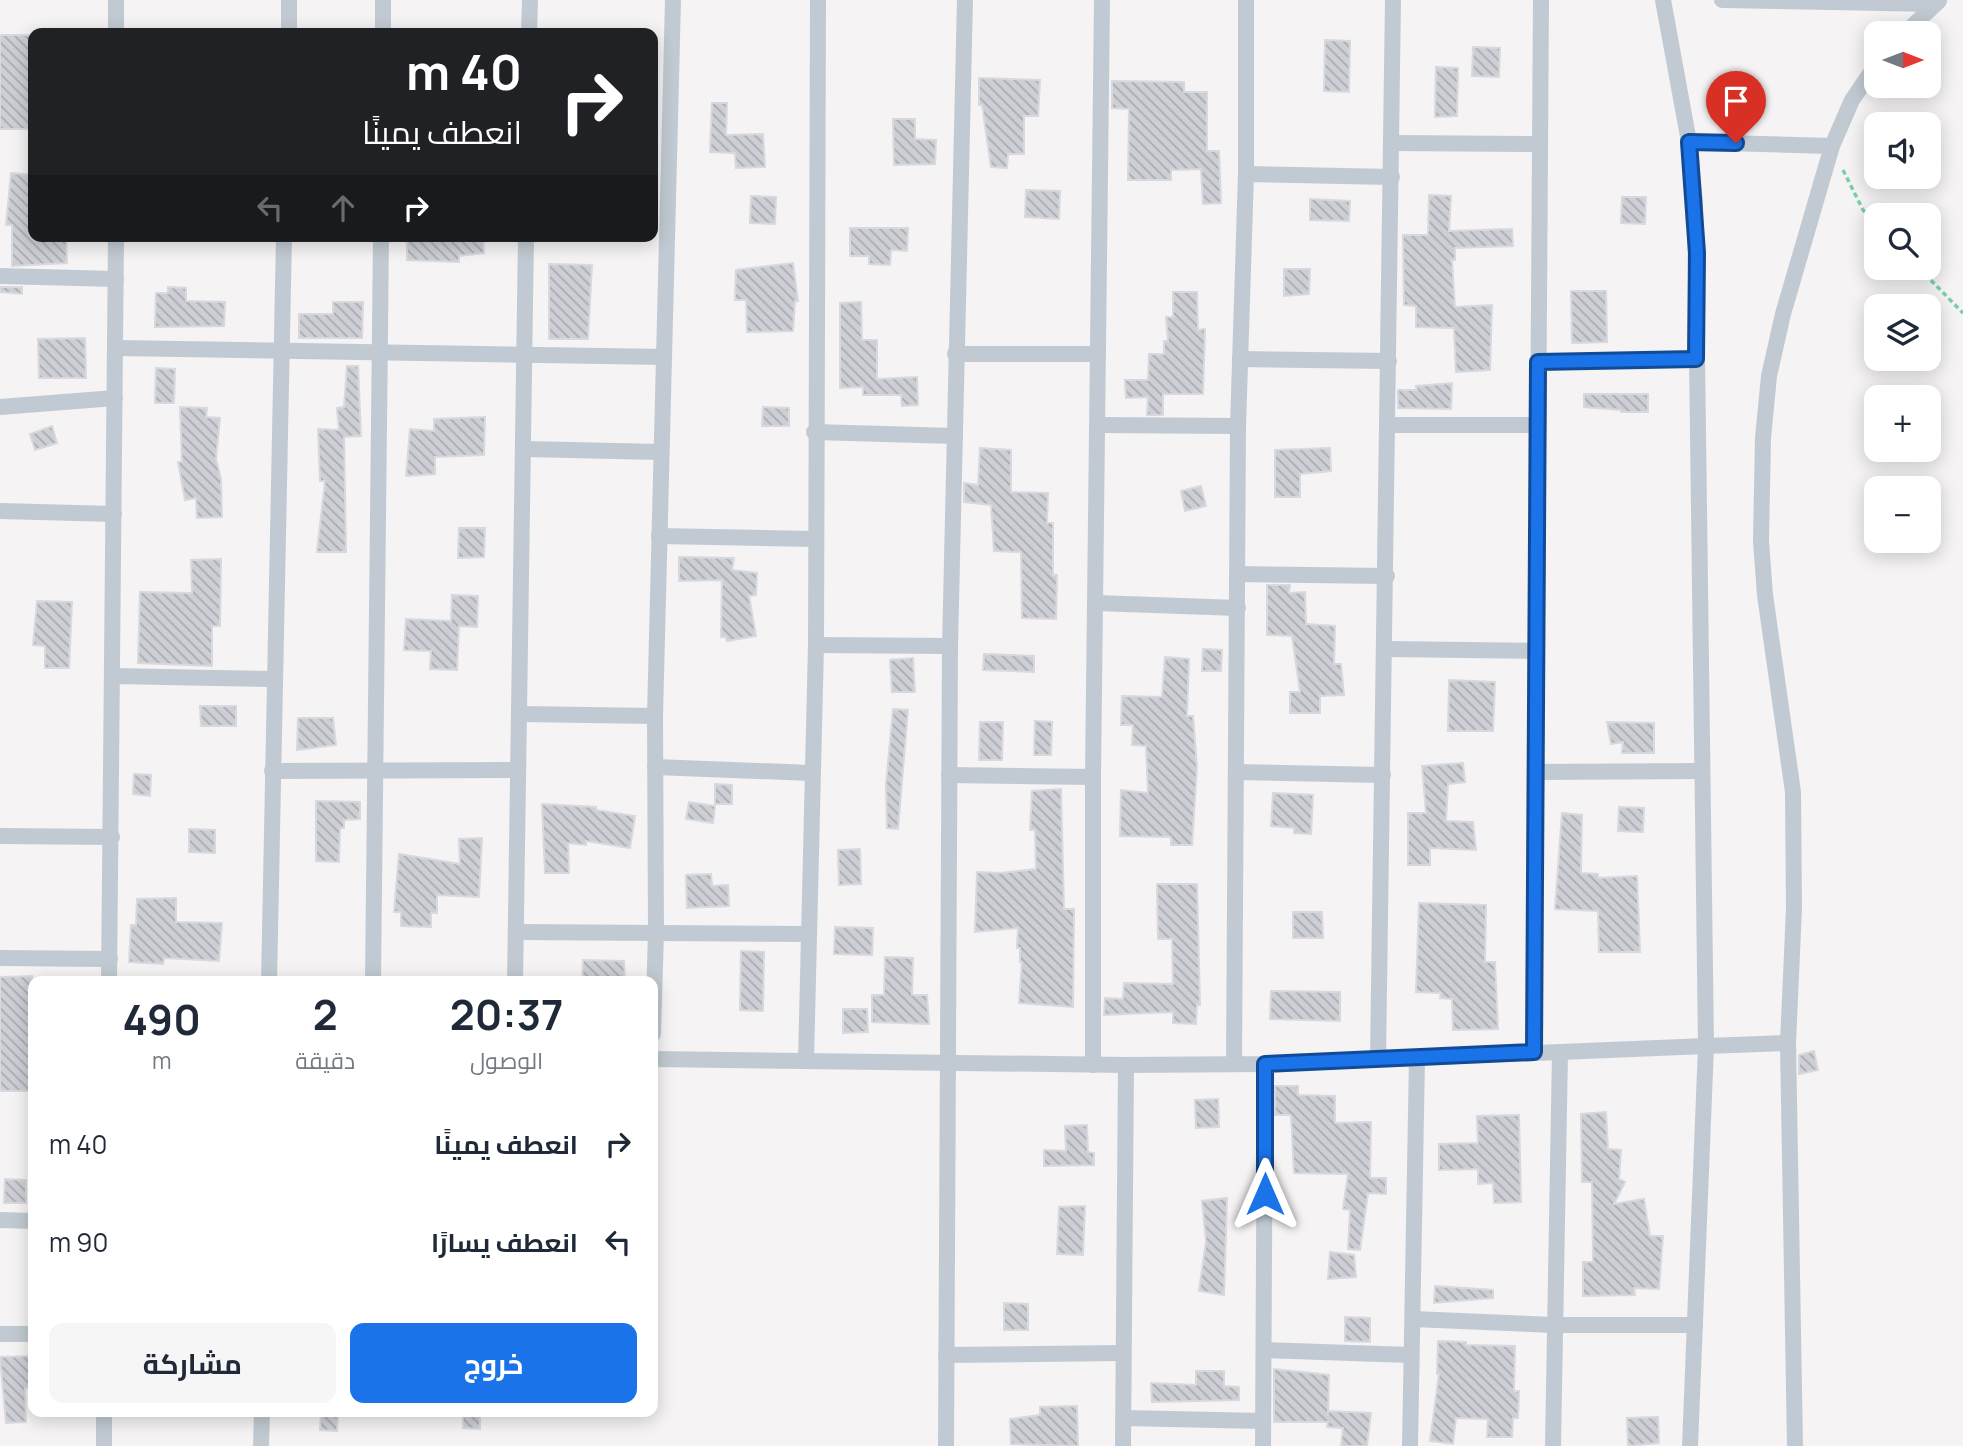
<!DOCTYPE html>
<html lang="ar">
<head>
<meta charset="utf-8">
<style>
  :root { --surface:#fff; --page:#f6f6f7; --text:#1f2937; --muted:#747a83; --accent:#1a73e8 }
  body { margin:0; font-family:Manrope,Cairo,sans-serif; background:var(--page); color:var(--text); direction:rtl; height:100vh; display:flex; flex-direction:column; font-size:26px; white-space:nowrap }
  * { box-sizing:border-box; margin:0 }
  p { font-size:23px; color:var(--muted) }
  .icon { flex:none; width:38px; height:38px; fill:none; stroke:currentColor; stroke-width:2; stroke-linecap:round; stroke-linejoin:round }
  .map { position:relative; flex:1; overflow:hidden; direction:ltr }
  .drawer { position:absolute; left:28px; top:976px; width:630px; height:441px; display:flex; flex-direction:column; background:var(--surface); border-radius:14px; box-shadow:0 4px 18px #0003; direction:rtl }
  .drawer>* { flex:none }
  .top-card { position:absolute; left:28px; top:28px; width:630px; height:214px; border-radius:14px; box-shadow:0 4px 18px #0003; direction:rtl; background:#202124; color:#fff; overflow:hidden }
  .needle { width:46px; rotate:90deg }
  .buttons { position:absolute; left:1864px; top:21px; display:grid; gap:14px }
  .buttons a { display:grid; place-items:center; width:77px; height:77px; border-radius:14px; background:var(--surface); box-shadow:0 4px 18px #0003; font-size:35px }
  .pin { position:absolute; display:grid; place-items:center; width:60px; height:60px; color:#fff; margin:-72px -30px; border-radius:50% 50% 50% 0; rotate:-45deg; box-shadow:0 0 7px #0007 }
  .pin .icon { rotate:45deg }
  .me { position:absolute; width:77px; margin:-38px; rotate:0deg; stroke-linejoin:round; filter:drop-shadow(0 0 5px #0008) }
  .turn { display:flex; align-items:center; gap:24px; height:147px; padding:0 21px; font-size:32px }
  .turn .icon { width:91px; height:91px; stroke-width:2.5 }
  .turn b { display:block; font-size:49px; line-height:60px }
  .lanes { display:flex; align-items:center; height:66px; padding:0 21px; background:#0003; justify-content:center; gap:35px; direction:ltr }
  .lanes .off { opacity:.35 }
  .eta { display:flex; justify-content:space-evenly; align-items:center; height:119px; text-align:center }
  .eta b { font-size:42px; font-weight:700; line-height:49px }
  .cta { display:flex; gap:14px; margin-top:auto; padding:14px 21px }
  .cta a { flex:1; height:80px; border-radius:14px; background:var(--accent); color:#fff; font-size:28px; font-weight:700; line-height:80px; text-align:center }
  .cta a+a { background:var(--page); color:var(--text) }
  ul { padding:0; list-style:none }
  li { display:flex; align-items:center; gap:21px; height:98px; padding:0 21px }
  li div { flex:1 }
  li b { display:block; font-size:26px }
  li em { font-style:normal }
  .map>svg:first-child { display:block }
</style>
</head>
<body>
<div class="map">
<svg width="1963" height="1446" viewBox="0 0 1963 1446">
  <defs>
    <pattern id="building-back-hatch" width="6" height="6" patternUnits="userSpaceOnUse" patternTransform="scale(1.75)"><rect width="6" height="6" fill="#cdcfd5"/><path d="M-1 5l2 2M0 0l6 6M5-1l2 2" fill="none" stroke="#a8abb0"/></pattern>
  </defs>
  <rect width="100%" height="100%" fill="#f5f3f3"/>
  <g fill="url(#building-back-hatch)" stroke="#d7d9de" stroke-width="2">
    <rect x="0" y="35" width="33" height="94"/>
    <polygon points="1325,40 1350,41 1349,92 1324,91"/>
    <polygon points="1473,47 1500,48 1499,77 1472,76"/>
    <polygon points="1436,67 1458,68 1457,116 1435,117"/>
    <polygon points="979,78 1040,80 1038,116 1024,116 1024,154 1008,154 1007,168 991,167 982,105 979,105"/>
    <polygon points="1112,81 1184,82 1184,92 1207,92 1207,151 1219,151 1221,203 1203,204 1201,169 1171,170 1171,180 1128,180 1129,109 1112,108"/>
    <polygon points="712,103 727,103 726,135 763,134 765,167 736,168 735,153 710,152"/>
    <polygon points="893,119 915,119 915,139 936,140 935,164 894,165"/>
    <polygon points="11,173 33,175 33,236 66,236 67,263 12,266 12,225 6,225"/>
    <polygon points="1026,190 1060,191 1059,219 1025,217"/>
    <polygon points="1429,195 1451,196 1449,231 1512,229 1513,246 1455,248 1455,260 1452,260 1455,307 1492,305 1490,370 1456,372 1454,328 1416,327 1416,306 1404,305 1403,235 1428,235"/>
    <polygon points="751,196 776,197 775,224 750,223"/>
    <polygon points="1622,197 1646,197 1645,224 1621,223"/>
    <polygon points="1310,199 1350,201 1349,221 1310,220"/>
    <polygon points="850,228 908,228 907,251 891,250 890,265 869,264 869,256 850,256"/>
    <polygon points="407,236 483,236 484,253 459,256 459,262 407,260"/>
    <polygon points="793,263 798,301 795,301 793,331 747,332 746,300 735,300 736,270"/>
    <polygon points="549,264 592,265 588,339 549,339"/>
    <polygon points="1284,269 1310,269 1309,294 1284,296"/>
    <polygon points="0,287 22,287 22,294 0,292"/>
    <polygon points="168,287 186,288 186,301 225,302 224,326 155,327 156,293 168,293"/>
    <polygon points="1571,291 1606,291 1607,342 1572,343"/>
    <polygon points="1173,292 1197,292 1198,330 1205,329 1203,394 1163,394 1163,415 1147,415 1148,397 1126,398 1125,380 1148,380 1149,354 1164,354 1164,341 1168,341 1166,317 1173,317"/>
    <polygon points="333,302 363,302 362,338 299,338 299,314 333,314"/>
    <polygon points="861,302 862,340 877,340 877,379 917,377 918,405 902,406 901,395 863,395 863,387 840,388 840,303"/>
    <polygon points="85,338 86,378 39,378 38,339"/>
    <polygon points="347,366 358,366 361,436 344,437 346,552 317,552 325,481 320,481 318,429 339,430 337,408 344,407"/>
    <polygon points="156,368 175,369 174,403 155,403"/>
    <polygon points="1452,383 1451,409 1398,408 1398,390 1417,390 1416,386"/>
    <polygon points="1584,394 1648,394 1648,412 1621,412 1621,410 1584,407"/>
    <polygon points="180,407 207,408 206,417 220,418 216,459 221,479 222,517 197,518 196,498 185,500 178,462 182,462"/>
    <polygon points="763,407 789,408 789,426 762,426"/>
    <polygon points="485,417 484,455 435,457 435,474 406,476 410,429 434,431 434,419"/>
    <polygon points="52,426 57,443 35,450 30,434"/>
    <polygon points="980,448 1011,450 1011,492 1048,493 1047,523 1053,523 1053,575 1057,575 1056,619 1022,618 1021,552 994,551 991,505 964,502 964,483 978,485"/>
    <polygon points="1330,448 1331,471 1300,474 1300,497 1275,497 1275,450"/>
    <polygon points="1201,486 1206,506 1185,511 1181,491"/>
    <polygon points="459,528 485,528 484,557 458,558"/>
    <polygon points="679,557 734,558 732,570 757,573 756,595 749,596 756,636 727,641 726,637 721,637 722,580 679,581"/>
    <polygon points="221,559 220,626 212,626 212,666 138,663 140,592 192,593 191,560"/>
    <polygon points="1267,585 1290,585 1289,593 1305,592 1306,624 1335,626 1334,664 1341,664 1344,695 1320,696 1320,713 1290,713 1290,692 1300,692 1292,636 1267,635"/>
    <polygon points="452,595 478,596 477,627 459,626 457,670 430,669 431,651 404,650 406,619 451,621"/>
    <polygon points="37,601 72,602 69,668 45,668 45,646 33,645"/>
    <polygon points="1203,649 1222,650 1221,671 1202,671"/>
    <polygon points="984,654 1034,656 1034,672 983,670"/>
    <polygon points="1165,657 1189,659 1187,716 1193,716 1197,767 1192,845 1171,845 1171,837 1120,836 1121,790 1148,793 1146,746 1132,745 1133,725 1121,725 1122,696 1162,697"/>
    <polygon points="913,658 915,692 892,692 890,660"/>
    <polygon points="1449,680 1495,682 1493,731 1448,731"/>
    <polygon points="200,706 236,706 236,726 201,726"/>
    <polygon points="893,709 908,710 898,829 887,828 886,784"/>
    <polygon points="298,718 333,718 336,745 297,750"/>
    <polygon points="1035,721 1052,722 1051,755 1034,755"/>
    <polygon points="980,722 1003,722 1002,760 979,760"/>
    <polygon points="1607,722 1654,723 1654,753 1622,753 1623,742 1611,744"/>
    <polygon points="1463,763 1465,782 1448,784 1446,821 1473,822 1476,850 1430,848 1430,865 1408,865 1408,813 1426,813 1422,766"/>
    <polygon points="134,774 151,775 150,796 133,794"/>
    <polygon points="715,784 732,785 732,804 715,804"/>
    <polygon points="1061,789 1064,909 1074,909 1073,1007 1019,1003 1022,962 1020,962 1020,948 1017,948 1018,928 975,932 977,872 1001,873 1036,869 1035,830 1030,830 1032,791"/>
    <polygon points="1273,793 1313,795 1311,834 1294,833 1294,828 1271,826"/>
    <polygon points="316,801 360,802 360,819 344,820 344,828 340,828 339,862 316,861"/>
    <polygon points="689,802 715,806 713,823 686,819"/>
    <polygon points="542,804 596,807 596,810 635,816 630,848 586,841 586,845 568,843 569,873 545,873"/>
    <polygon points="1619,807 1644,808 1643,832 1618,831"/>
    <polygon points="1562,813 1582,815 1581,873 1598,874 1598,878 1637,876 1640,952 1599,952 1598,911 1555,909"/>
    <polygon points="189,829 215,830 215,853 189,852"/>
    <polygon points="482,838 479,897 437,895 437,913 431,913 431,927 401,926 401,912 394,912 399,854 460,864 459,839"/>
    <polygon points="860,849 861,884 839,885 838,850"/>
    <polygon points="711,874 712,886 728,885 729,906 687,908 686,875"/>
    <polygon points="1157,884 1197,884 1200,1005 1197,1005 1196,1024 1173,1023 1173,1012 1104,1015 1105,998 1123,999 1124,983 1173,984 1172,939 1158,939"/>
    <polygon points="176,898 176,922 222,923 219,961 164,958 163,964 129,962 131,925 136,925 137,899"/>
    <polygon points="1419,903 1486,905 1485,962 1495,962 1498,1029 1453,1030 1452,999 1440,998 1441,993 1416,992"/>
    <polygon points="1293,912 1322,912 1323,938 1293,938"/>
    <polygon points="835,927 873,928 872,955 834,954"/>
    <polygon points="741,951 764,952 763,1011 740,1010"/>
    <polygon points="885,957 913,958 912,995 927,995 929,1024 872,1022 872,995 884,995"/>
    <polygon points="583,960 624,961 625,981 582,982"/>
    <polygon points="32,976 29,1091 0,1091 0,977"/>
    <polygon points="1271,991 1340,992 1340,1021 1270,1019"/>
    <polygon points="843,1009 867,1009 868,1032 843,1033"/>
    <polygon points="1814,1051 1818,1070 1799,1074 1799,1055"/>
    <polygon points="1275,1086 1298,1086 1298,1095 1335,1096 1335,1123 1371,1122 1370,1178 1386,1178 1386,1194 1368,1193 1360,1250 1348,1249 1350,1210 1343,1209 1348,1174 1294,1173 1291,1115 1275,1115"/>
    <polygon points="1218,1099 1219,1127 1196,1128 1195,1100"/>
    <polygon points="1606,1112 1608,1149 1621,1150 1619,1179 1625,1182 1614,1204 1644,1199 1650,1236 1663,1236 1659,1289 1634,1288 1635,1295 1583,1296 1583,1262 1593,1262 1592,1182 1582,1182 1581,1114"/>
    <polygon points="1519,1115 1521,1202 1494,1203 1493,1183 1478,1184 1478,1169 1439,1170 1439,1144 1478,1143 1477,1116"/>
    <polygon points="1087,1125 1088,1152 1094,1153 1094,1165 1044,1166 1044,1150 1066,1151 1065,1126"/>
    <polygon points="5,1179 26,1180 26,1203 4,1203"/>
    <polygon points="1227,1198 1224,1295 1199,1291 1206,1241 1202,1201"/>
    <polygon points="1085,1206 1083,1255 1057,1254 1059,1207"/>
    <polygon points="1330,1252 1354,1255 1356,1277 1328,1279"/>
    <polygon points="1435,1286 1493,1290 1493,1298 1434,1303"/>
    <polygon points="1004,1303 1028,1304 1028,1330 1004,1330"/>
    <polygon points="1345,1317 1370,1318 1370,1342 1345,1341"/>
    <polygon points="1438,1341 1466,1342 1466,1345 1515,1346 1514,1391 1519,1391 1518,1418 1513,1418 1512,1437 1487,1437 1488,1419 1456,1418 1453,1444 1430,1441 1439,1374 1437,1374"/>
    <polygon points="33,1356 33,1387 25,1388 26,1422 6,1423 0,1357"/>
    <polygon points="1274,1369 1329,1375 1328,1415 1328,1411 1371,1413 1367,1446 1341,1446 1343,1428 1327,1427 1328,1422 1274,1422"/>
    <polygon points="1196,1371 1224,1371 1224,1386 1239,1387 1239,1400 1152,1402 1151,1383 1196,1385"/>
    <polygon points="1077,1406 1078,1446 1011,1444 1010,1419 1040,1415 1040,1407"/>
    <polygon points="321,1412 338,1412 337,1431 320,1430"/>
    <polygon points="463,1412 480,1412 480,1429 463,1428"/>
    <polygon points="1658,1417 1659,1443 1628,1446 1627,1418"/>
  </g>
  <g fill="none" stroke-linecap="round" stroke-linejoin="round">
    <g stroke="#7ad0a6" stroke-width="3.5" stroke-dasharray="5 3.5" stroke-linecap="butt">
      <polyline points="1843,170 1863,210 1876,224"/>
      <polyline points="1919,268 1963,313"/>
    </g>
    <g stroke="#c1cad2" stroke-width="16">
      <polyline points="116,0 116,33"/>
      <polyline points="1663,0 1689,142 1695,202 1706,1046 1788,1043"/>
      <polyline points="1722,0 1935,4"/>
      <polyline points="289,33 289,0"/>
      <polyline points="383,33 383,0"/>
      <polyline points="529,33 530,0"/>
      <polyline points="1905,33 1939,1"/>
      <polyline points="1689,142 1832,146"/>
      <polyline points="1392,143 1540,144"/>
      <polyline points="1246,174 1392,177"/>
      <polyline points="0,276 116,279"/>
      <polyline points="116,348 664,357"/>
      <polyline points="955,354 1098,354"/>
      <polyline points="1240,359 1389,361"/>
      <polyline points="1538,362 1696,359"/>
      <polyline points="0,407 115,398"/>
      <polyline points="1098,425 1238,426"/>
      <polyline points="1389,425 1538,425"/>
      <polyline points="814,432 955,436"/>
      <polyline points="525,449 660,452"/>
      <polyline points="0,511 114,514"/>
      <polyline points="659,536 815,539"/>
      <polyline points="1238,574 1387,576"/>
      <polyline points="1096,603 1238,608"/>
      <polyline points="816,645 950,646"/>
      <polyline points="1386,649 1536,651"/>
      <polyline points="112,676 274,679"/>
      <polyline points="520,714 655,716"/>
      <polyline points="655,767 811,773"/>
      <polyline points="272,771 518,770"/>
      <polyline points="1236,772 1383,775"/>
      <polyline points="1535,772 1702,771"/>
      <polyline points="949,775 1093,777"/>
      <polyline points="0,836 112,837"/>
      <polyline points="516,932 808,934"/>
      <polyline points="0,958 110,959"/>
      <polyline points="109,982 116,236"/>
      <polyline points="269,982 284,236"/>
      <polyline points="373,982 381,236"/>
      <polyline points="515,982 526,236"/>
      <polyline points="653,1034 656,931 655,716 673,0"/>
      <polyline points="1534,1052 1541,0"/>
      <polyline points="653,1059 1126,1065 1265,1064 1706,1046 1690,1446"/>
      <polyline points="1378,1059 1393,0"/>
      <polyline points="806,1061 816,645 818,0"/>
      <polyline points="1234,1064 1238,426 1246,174 1246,0"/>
      <polyline points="1093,1065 1093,777 1102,0"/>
      <polyline points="0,1220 33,1221"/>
      <polyline points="1413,1319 1554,1325 1695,1325"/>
      <polyline points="0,1334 33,1334"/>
      <polyline points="1265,1350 1410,1355"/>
      <polyline points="946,1355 1121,1353"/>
      <polyline points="104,1412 104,1446"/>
      <polyline points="1123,1418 1263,1421"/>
      <polyline points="261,1446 262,1412"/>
      <polyline points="946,1446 950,646 965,0"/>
      <polyline points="1123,1446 1126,1065"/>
      <polyline points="1263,1446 1265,1064"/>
      <polyline points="1410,1446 1417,1058"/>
      <polyline points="1553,1446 1560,1052"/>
      <polyline points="1795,1446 1788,1043 1794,908 1793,792 1765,595 1761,541 1763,438 1769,376 1783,314 1832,146 1852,100 1876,65"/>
    </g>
  </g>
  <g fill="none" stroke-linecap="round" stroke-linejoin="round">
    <defs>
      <polyline id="route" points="1265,1194 1265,1064 1534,1052 1538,362 1696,359 1697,253 1689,142 1736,143"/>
    </defs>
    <use href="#route" stroke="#114b97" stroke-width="18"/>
    <use href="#route" stroke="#1a73e8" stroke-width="12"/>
  </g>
</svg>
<div class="buttons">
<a><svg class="needle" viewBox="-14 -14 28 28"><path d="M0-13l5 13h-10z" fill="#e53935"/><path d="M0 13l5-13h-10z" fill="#747a83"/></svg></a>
<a><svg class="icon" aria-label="sound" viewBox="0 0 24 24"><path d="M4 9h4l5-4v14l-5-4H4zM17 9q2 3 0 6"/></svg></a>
<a><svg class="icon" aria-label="search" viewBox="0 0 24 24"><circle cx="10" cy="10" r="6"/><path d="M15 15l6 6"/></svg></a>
<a><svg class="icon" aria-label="layers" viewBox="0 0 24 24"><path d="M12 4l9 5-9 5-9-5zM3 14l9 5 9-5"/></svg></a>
<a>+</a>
<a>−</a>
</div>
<div class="pin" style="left:1736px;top:143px;background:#d93025"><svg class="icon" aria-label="arrive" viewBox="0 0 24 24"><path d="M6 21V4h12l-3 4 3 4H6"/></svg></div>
<svg class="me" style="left:1265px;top:1194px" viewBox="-20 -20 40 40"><path d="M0-17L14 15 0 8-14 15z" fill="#1a73e8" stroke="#fff" stroke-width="4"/></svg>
<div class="top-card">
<div class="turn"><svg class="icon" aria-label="right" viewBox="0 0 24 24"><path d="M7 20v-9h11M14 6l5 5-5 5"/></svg><div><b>40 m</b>انعطف يمينًا</div></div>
<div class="lanes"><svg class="icon off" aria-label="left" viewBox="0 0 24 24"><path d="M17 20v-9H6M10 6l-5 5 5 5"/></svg><svg class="icon off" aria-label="ahead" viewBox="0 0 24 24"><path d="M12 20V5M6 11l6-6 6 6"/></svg><svg class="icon" aria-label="right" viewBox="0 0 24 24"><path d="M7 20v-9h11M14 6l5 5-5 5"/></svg></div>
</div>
<section class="drawer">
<div class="eta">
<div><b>20:37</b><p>الوصول</p></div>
<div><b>2</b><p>دقيقة</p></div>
<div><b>490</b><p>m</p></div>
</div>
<ul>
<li><svg class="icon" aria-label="right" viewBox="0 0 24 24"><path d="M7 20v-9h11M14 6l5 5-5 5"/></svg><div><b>انعطف يمينًا</b></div><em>40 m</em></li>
<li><svg class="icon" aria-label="left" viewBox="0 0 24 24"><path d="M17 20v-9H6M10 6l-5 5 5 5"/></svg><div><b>انعطف يسارًا</b></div><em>90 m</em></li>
</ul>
<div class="cta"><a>خروج</a><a>مشاركة</a></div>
</section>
</div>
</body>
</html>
